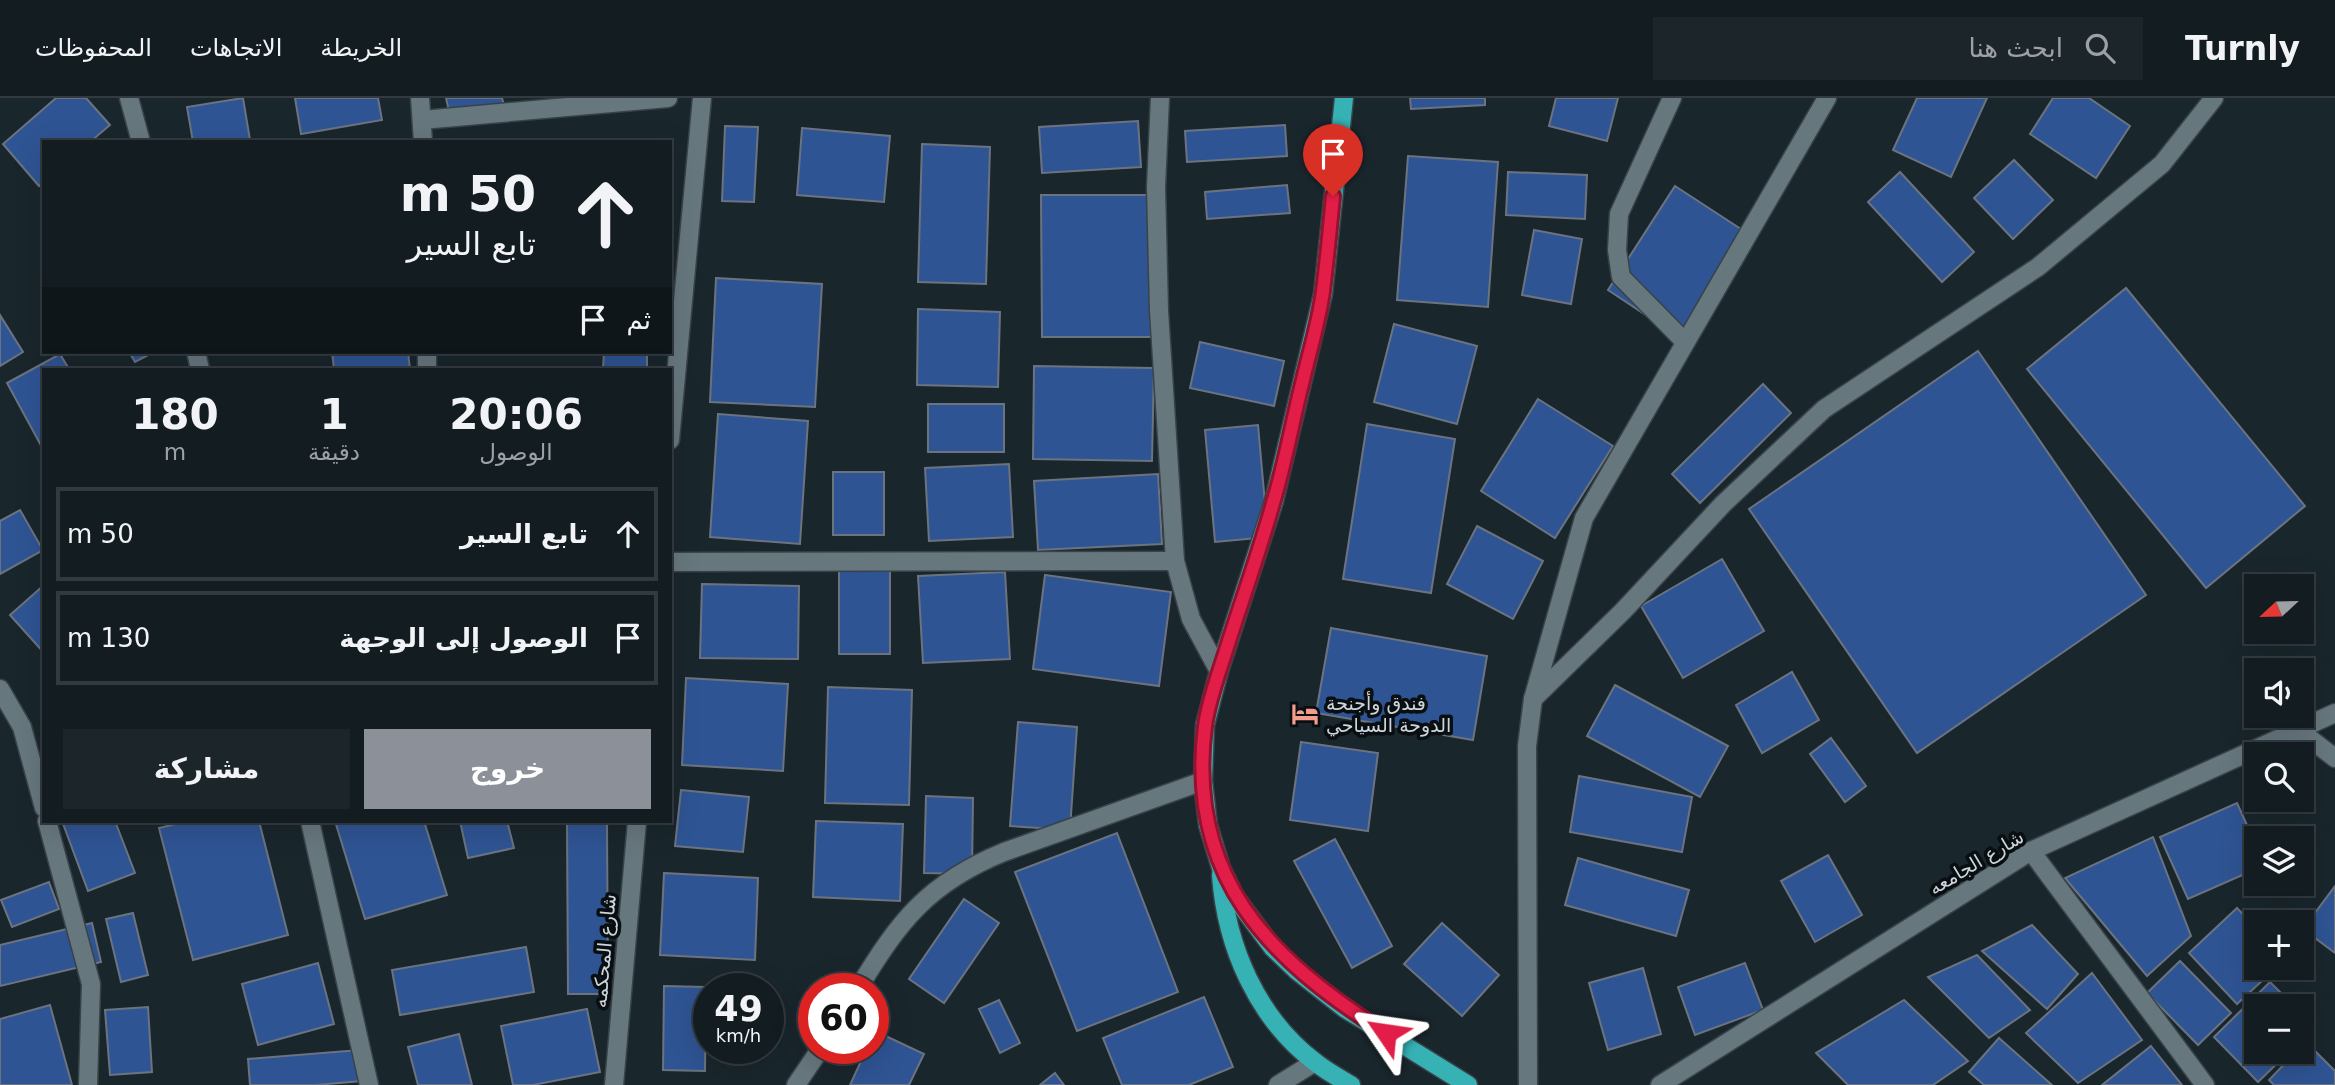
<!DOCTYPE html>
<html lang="ar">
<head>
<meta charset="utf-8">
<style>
  :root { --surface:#131c21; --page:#1c252a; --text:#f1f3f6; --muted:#9da1a5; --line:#323a3f; --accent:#8c9099 }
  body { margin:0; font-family:"DejaVu Sans","Noto Sans Arabic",sans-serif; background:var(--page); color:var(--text); direction:rtl; height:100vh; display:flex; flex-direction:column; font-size:26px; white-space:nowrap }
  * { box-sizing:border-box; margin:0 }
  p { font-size:23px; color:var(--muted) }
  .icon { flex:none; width:38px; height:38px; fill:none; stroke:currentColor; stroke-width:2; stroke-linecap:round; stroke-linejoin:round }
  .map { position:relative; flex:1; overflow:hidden; direction:ltr }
  .sheet { position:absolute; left:42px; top:270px; width:630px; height:455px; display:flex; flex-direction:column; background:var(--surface); border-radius:0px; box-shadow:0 7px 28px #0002,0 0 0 2px var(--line); direction:rtl }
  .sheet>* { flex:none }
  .guide { position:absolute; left:42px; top:42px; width:630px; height:214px; border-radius:0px; box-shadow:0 7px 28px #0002,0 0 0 2px var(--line); direction:rtl; background:#131c21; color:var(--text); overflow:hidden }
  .needle { width:46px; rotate:248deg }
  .buttons { position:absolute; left:2244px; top:476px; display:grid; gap:14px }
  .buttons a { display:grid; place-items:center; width:70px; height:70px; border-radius:0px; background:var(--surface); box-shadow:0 7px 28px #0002,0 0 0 2px var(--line); font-size:35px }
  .speed { position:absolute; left:693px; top:875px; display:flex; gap:14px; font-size:35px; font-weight:700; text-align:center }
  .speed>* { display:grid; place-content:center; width:91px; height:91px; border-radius:50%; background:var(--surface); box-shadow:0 7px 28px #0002,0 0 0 2px var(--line); line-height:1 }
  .speed small { font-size:18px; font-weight:400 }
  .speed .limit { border:10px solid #d22; background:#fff; color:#111 }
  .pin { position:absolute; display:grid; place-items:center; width:60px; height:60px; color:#fff; margin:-72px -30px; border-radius:50% 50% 50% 0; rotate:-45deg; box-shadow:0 0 7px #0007 }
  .pin .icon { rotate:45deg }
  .me { position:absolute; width:77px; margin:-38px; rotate:302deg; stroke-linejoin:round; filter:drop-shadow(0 0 5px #0008) }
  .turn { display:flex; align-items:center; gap:24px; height:147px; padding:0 21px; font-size:32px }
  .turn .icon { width:91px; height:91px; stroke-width:2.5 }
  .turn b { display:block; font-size:49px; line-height:60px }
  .then { display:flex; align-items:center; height:66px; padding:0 21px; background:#0003; gap:14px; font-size:26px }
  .eta { display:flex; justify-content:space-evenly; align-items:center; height:119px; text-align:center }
  .eta b { font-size:42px; font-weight:800; line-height:49px }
  .primary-button { display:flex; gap:14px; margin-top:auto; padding:14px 21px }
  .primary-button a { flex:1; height:80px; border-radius:0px; background:var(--accent); color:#fff; font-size:28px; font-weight:800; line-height:80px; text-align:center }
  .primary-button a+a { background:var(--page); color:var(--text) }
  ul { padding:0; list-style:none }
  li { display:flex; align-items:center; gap:21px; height:94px; margin:0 14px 10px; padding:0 7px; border:4px solid var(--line); border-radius:0px }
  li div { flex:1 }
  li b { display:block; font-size:26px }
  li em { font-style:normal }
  header { display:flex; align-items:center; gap:42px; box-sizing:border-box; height:98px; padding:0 35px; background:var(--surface); border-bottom:2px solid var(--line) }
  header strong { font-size:33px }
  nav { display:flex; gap:38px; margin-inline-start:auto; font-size:24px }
  .search { width:490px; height:63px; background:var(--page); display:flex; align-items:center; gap:18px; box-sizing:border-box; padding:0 24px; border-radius:0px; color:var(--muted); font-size:26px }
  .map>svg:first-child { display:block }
</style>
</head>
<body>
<header>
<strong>Turnly</strong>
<div class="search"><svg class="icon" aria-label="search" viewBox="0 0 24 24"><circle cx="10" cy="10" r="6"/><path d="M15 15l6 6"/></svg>ابحث هنا</div>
<nav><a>الخريطة</a><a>الاتجاهات</a><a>المحفوظات</a></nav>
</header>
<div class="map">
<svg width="2335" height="987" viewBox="0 0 2335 987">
  <rect width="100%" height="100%" fill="#19262c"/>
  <g fill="#2f5493" stroke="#6b7380" stroke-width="2">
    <polygon points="56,0 86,0 110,27 90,44 44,44 44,84 39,88 3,46"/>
    <polygon points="243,0 250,42 193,44 187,9"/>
    <polygon points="295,0 378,0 382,22 301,36"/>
    <polygon points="446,0 502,0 505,11 451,22"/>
    <polygon points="1410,0 1485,0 1485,7 1411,11"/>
    <polygon points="1556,0 1618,0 1607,43 1549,28"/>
    <polygon points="1917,0 1987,0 1951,79 1893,52"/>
    <polygon points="2053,0 2089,0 2130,28 2096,80 2030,36"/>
    <polygon points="1138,23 1141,69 1042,75 1039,29"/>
    <polygon points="1285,27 1287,58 1187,64 1185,33"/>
    <polygon points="725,28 758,29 754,104 722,103"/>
    <polygon points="802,30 890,38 884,104 797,97"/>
    <polygon points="922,46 990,49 986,186 918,184"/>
    <polygon points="1408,58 1498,64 1488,209 1397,202"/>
    <polygon points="2014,62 2053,102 2013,141 1974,100"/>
    <polygon points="1508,74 1587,77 1585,121 1506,117"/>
    <polygon points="1900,74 1974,154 1942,184 1868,104"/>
    <polygon points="1287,87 1290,115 1207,121 1205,94"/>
    <polygon points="1675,88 1747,135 1679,239 1608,192"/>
    <polygon points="1041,97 1150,97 1151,239 1042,239"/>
    <polygon points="1534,132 1582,141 1571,206 1522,197"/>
    <polygon points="716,180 822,186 815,309 710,304"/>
    <polygon points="2126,190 2305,408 2206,490 2027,271"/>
    <polygon points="918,211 1000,214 998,289 917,287"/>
    <polygon points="0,217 23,254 0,268"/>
    <polygon points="1394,226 1477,248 1457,326 1374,304"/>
    <polygon points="1200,244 1284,263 1274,308 1190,290"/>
    <polygon points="1978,253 2146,497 1917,655 1749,411"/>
    <polygon points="129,254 154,254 135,264"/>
    <polygon points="332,254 408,254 410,271 334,271"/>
    <polygon points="604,254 647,254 647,271 603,271"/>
    <polygon points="60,256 69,271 44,271 44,353 7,285"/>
    <polygon points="1034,268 1154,270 1152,363 1033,361"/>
    <polygon points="1763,286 1791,315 1700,405 1672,376"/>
    <polygon points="1538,301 1613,348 1555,440 1481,393"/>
    <rect x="928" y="306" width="76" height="48"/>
    <polygon points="718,316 808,323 800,446 710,439"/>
    <polygon points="1367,326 1455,341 1431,495 1343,481"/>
    <polygon points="1258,327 1268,439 1215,444 1205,332"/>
    <polygon points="1009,366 1013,439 929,443 925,370"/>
    <rect x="833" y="374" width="51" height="63"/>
    <polygon points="1158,376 1162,446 1038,452 1034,383"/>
    <polygon points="20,412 43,452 0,476 0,423"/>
    <polygon points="1477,428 1543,463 1513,521 1447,486"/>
    <polygon points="1722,461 1764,533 1683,580 1641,508"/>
    <rect x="839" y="470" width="51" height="86"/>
    <polygon points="1005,474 1010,561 923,565 918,478"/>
    <polygon points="1045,477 1171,494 1159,588 1033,571"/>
    <polygon points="702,486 799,488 798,561 700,560"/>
    <polygon points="44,487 44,555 10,517"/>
    <polygon points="1331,530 1487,558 1473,642 1316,615"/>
    <polygon points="1792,574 1819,622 1762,655 1736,607"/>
    <polygon points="686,580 788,586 783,673 682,667"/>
    <polygon points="1615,587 1728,648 1700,699 1587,638"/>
    <polygon points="828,589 912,592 909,707 825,705"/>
    <polygon points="1018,624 1077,629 1070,732 1010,728"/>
    <polygon points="1831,640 1866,688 1845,704 1810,656"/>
    <polygon points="1301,644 1378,655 1368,733 1290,722"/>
    <polygon points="1579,678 1692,699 1682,754 1570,734"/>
    <polygon points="681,692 749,699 743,754 675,748"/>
    <polygon points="926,698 973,700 972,776 924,775"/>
    <polygon points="2237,705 2256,747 2256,771 2188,801 2160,739"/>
    <polygon points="62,723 115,723 135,775 88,793"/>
    <polygon points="188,723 259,723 288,837 193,862 159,730"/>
    <polygon points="335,723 424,723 447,797 365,821"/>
    <polygon points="460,723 507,723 514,750 468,760"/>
    <polygon points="567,723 607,723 608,896 568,896"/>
    <polygon points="816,723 903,726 900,803 813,799"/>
    <polygon points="1117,735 1178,894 1077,933 1015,774"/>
    <polygon points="2153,739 2191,838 2147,878 2065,780"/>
    <polygon points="1335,741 1392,848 1352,870 1294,763"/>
    <polygon points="1828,757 1862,817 1815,844 1781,783"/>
    <polygon points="1578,760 1689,792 1676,838 1565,807"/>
    <polygon points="664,775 758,780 755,862 660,857"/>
    <polygon points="49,784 59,811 12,829 1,802"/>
    <polygon points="2335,788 2335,855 2303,831"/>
    <polygon points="964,801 999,825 944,905 909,881"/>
    <polygon points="2237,810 2256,830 2256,870 2276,870 2237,906 2189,855"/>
    <polygon points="133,815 148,877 121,884 106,821"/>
    <polygon points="92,825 101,864 0,888 0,847"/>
    <polygon points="1442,825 1499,877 1462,918 1404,866"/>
    <polygon points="2032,827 2078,876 2047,911 1982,853"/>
    <polygon points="526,849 534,894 400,917 392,872"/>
    <polygon points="1977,857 2030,912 1989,940 1928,879"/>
    <polygon points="2180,863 2231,915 2198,947 2147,895"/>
    <polygon points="318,865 334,926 258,947 242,886"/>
    <polygon points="1745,865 1763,912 1695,937 1678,889"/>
    <polygon points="1643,870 1661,936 1608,952 1589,885"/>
    <polygon points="2092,875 2142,942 2078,985 2026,935"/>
    <polygon points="2270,884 2294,908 2256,908 2256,954 2289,954 2258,984 2214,939"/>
    <polygon points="664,888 706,889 705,973 663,972"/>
    <polygon points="1204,899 1233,969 1189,987 1122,987 1103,940"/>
    <polygon points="999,902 1020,945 1000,955 979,911"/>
    <polygon points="1904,902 1968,963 1933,987 1848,987 1816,955"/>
    <polygon points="50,907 72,987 0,987 0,921"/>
    <polygon points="148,909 152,974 110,977 105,912"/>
    <polygon points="587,911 600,974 533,987 513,987 501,928"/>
    <polygon points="2301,916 2314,929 2301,942"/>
    <polygon points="875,933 924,956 909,987 850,987 867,950 873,950"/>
    <polygon points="459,936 472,987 418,987 408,949"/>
    <polygon points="1999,940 2052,987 1984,987 1969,974"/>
    <polygon points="2306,944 2335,973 2335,987 2274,987 2269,982 2296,954 2301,954 2301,948"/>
    <polygon points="2151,948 2182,987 2102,987"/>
    <polygon points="359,952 362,983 316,987 250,987 248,961"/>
    <polygon points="1055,975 1064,987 1040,987"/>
  </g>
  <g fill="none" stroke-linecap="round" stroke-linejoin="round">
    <defs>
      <g id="minor">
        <polyline points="129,0 141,44"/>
        <polyline points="420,0 423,44"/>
        <polyline points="1160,0 1156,89 1159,213 1175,463 1191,521 1219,573"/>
        <polyline points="1672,0 1619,116 1617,152 1621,179 1685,244"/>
        <polyline points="422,22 668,0"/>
        <polyline points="196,254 200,271"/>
        <polyline points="427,254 427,271"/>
        <polyline points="670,342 702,0"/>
        <polyline points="670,464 1175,463"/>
        <polyline points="0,591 22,629 44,710"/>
        <polyline points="1533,601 1623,513 1723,406 1824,311 2038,169 2162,66 2214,0"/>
        <polyline points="2300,633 2335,660"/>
        <polyline points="47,723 91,886 88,987"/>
        <polyline points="310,723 369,987"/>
        <polyline points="2031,753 2205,987"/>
        <path d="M 858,891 C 899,823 928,785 1004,754 L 1203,683"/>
        <polyline points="614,987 637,723"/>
        <polyline points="796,987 821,950"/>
        <polyline points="1278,987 1315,964"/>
        <polyline points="1528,987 1527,648 1533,601 1584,420 1827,0"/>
        <polyline points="1660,987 2031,753 2335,615"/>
      </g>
      <g id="major">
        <polyline points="1344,0 1323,196 1274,403 1219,573 1205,627 1203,683 1208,727 1221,770 1235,799 1273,850 1297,873 1344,910 1468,987"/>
        <path d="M 1221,777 C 1226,848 1257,920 1315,964 C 1326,973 1339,980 1351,987"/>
      </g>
    </defs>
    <use href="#minor" stroke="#384348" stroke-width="21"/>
    <use href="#major" stroke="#384348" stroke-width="21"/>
    <use href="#minor" stroke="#67777e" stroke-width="18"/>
    <use href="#major" stroke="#36b1b4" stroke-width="18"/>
  </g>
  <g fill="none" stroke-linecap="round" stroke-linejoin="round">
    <defs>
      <path id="route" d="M 1333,98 C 1330,130 1327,161 1323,193 C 1319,224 1309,255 1302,286 C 1292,325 1285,366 1273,405 C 1260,452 1243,499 1228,546 C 1220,572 1209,600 1205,628 C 1186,778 1268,861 1386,935"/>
    </defs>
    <use href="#route" stroke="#92132f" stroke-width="18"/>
    <use href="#route" stroke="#e11d48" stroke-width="12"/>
  </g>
  <defs>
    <symbol id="hotel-bare" viewBox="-9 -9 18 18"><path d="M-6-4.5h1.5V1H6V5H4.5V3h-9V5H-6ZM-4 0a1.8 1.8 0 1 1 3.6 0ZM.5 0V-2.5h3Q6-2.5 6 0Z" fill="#f49d8d" stroke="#080e11" stroke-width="2.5" paint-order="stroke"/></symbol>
  </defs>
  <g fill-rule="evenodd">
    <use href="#hotel-bare" x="1286" y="597" width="38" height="38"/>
  </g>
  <g text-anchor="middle" stroke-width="7" stroke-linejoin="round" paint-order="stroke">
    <g font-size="19" fill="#cdd6da" stroke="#080e11" text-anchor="start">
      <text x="1326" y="612">فندق وأجنحة<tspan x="1326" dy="22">الدوحة السياحي</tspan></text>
    </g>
    <g font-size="19" fill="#cdd6da" stroke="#080e11">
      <text transform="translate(1976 764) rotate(-31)" y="7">شارع الجامعه</text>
      <text transform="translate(604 853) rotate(-85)" y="7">شارع المحكمه</text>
    </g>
  </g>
</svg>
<div class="buttons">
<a><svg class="needle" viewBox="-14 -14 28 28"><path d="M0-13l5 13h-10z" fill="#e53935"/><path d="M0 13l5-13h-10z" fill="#9da1a5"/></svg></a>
<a><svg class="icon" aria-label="sound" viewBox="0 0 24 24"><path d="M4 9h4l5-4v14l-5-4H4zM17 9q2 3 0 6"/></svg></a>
<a><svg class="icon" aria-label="search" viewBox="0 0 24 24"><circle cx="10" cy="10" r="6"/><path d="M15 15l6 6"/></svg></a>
<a><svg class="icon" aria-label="layers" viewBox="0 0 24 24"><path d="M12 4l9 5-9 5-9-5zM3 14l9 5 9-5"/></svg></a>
<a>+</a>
<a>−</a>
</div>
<div class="speed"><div>49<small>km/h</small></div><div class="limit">60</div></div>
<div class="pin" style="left:1333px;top:98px;background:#d93025"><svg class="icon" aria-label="arrive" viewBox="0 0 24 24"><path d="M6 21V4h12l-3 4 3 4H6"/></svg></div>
<svg class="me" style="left:1386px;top:935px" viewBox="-20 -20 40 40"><path d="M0-17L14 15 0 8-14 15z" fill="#e11d48" stroke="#fff" stroke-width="4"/></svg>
<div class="guide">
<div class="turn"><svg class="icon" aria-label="ahead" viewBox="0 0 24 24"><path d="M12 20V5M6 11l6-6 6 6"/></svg><div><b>50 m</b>تابع السير</div></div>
<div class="then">ثم<svg class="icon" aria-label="arrive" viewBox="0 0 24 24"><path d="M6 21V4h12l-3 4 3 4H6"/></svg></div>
</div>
<section class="sheet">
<div class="eta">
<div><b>20:06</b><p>الوصول</p></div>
<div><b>1</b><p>دقيقة</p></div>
<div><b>180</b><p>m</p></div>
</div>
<ul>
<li><svg class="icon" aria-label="ahead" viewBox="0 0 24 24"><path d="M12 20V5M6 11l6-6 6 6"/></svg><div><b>تابع السير</b></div><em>50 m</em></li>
<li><svg class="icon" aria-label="arrive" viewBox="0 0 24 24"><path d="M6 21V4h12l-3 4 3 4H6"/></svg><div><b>الوصول إلى الوجهة</b></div><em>130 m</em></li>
</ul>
<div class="primary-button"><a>خروج</a><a>مشاركة</a></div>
</section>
</div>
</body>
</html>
